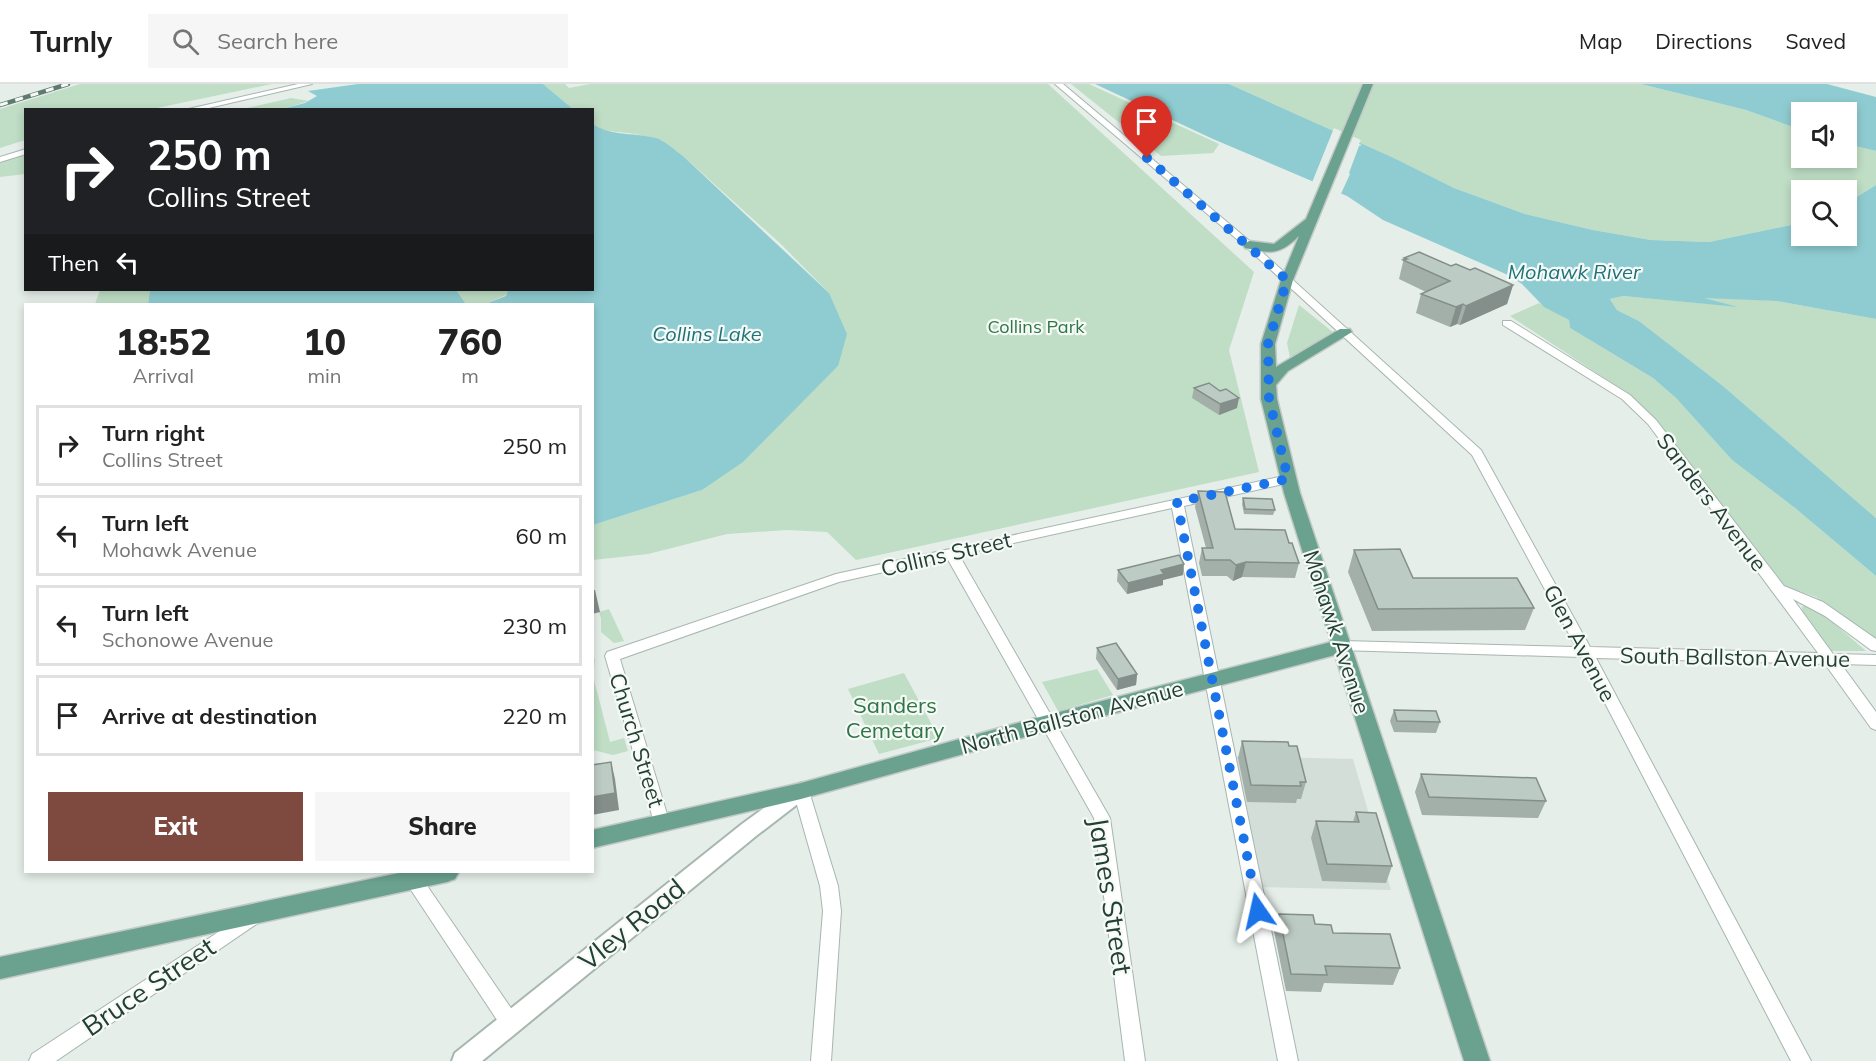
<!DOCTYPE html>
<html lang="en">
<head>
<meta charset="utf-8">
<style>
  :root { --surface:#fff; --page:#f6f6f6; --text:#222; --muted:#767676; --line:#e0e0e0; --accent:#7e4a3f }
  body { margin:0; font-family:Mulish,sans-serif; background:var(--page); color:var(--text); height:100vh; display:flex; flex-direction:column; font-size:22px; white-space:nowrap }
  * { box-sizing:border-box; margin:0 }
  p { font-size:20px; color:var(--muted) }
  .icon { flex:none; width:33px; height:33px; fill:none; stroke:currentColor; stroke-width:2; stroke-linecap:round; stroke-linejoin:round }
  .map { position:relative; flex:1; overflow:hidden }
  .side { position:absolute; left:24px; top:219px; width:570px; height:570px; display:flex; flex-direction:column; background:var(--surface); border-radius:0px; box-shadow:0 3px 9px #0003 }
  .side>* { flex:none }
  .hud { position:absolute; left:24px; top:24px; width:570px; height:183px; border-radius:0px; box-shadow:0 3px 9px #0003; background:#202124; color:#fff; overflow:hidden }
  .controls { position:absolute; left:1791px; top:18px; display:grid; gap:12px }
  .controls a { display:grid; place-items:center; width:66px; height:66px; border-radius:0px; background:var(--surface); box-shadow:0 3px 9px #0003; font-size:30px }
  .pin { position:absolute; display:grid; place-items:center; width:51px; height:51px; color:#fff; margin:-62px -26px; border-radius:50% 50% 50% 0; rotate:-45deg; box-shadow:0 0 6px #0007 }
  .pin .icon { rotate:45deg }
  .me { position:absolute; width:66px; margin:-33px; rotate:349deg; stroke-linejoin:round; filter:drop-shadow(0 0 4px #0008) }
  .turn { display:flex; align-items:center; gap:21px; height:126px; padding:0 24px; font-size:27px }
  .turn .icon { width:78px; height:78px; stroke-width:2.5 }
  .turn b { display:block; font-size:42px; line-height:51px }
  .then { display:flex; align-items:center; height:57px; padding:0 24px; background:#0003; gap:12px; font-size:22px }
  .eta { display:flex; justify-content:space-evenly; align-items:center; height:102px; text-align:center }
  .eta b { font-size:36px; font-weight:800; line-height:42px }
  .action { display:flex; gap:12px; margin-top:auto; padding:12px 24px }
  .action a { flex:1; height:69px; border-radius:0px; background:var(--accent); color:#fff; font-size:24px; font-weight:800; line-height:69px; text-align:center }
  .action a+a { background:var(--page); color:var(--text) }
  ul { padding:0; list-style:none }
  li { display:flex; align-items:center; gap:18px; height:81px; margin:0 12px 9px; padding:0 12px; border:3px solid var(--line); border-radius:0px }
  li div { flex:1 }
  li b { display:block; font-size:22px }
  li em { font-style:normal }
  header { display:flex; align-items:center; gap:36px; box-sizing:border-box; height:84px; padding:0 30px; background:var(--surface); border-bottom:2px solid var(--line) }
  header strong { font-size:28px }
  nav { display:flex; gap:33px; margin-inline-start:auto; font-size:21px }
  .search { width:420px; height:54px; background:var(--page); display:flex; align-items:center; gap:15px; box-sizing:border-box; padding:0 21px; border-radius:0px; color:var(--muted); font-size:22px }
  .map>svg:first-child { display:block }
</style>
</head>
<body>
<header>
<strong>Turnly</strong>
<div class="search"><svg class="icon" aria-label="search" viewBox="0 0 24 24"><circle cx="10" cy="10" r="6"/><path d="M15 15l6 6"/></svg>Search here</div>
<nav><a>Map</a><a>Directions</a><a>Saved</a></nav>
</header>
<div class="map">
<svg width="1876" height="977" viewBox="0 0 1876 977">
  <rect width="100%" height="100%" fill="#e5eee9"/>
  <polygon fill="#d3ded8" points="1231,672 1353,675 1391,806 1258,803"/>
  <g fill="#bfdec5">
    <polygon points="80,0 272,0 152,25 26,26 25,56 0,64 0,25"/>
    <polygon points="543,0 565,0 569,4 590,0 1048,0 1254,188 1229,266 1259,388 856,476 827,448 787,446 727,450 648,470 593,476 593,441 702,406 794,325 838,282 829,209 783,162 683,72 661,56 636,50 601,46 593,40 592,26 573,25"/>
    <polygon points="1071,0 1089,0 1219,60 1213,69 1161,72"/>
    <polygon points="1229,0 1641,0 1746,26 1801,46 1802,74 1846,74 1847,60 1876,67 1876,101 1847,119 1846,106 1802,106 1801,139 1709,158 1651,156 1593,146 1525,130 1454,104 1394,74"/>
    <polygon points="291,14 309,17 282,25 238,26"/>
    <polygon points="25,70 25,90 0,93 0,79"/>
    <polygon points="100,206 150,206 148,220 95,220"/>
    <polygon points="456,206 508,206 506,211 485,220 466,220"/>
    <polygon points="1623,212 1733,222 1703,213 1776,217 1876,235 1876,434 1723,302 1639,237 1617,226 1610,215"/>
    <polygon points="1539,219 1569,236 1570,244 1653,294 1676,314 1732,376 1795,424 1876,492 1876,556 1816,513 1782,501 1656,335 1630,311 1510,232"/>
    <polygon points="1299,221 1334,249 1290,274 1287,259"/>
    <polygon points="1806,521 1822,529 1866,567 1830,567 1802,528 1802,523"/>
    <polygon points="609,525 624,557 614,559 601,548 601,534 599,528"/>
    <polygon points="593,574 595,575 593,592 610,658 624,654 628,667 613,671 593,666"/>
    <polygon points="1097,585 1113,611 1058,627 1042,598"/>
    <polygon points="904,589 939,654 879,670 848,605"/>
  </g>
  <g fill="#8fccd1">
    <polygon points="358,0 543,0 573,25 282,25 305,19 317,12 308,7"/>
    <polygon points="1095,0 1229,0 1394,74 1454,104 1525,130 1593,146 1651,156 1709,158 1801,139 1802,152 1846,152 1847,119 1876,101 1876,235 1776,217 1705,214 1738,223 1623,212 1610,215 1617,226 1639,237 1723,302 1876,434 1876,492 1795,424 1732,376 1676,314 1653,294 1570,244 1569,236 1544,223 1522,200 1508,191 1383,136 1347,112 1213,55"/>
    <polygon points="1641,0 1827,0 1876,13 1876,67 1847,60 1846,28 1802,28 1801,46 1746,26"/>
    <path d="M 593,40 C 610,53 638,48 659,55 C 667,59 675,66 683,72 L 829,209 L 847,250 L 838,282 L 743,378 L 702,406 L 593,441 L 592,220 L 485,220 L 506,212 L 508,206 L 592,206 Z"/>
    <polygon points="150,206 456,206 466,220 148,220"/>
  </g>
  <polygon fill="#e5eee9" points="1334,44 1361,56 1359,60 1362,61 1359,62 1349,89 1350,90 1340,112 1311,101"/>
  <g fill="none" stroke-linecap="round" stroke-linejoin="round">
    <defs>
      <g id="minor">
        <polygon points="298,0 312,0 200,26 184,26"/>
        <polygon points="1055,0 1063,0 1252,159 1481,366 1590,563 1818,569 1648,340 1622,315 1503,241 1503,237 1511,237 1630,311 1656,336 1784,502 1823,518 1876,555 1876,567 1871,566 1825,532 1793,515 1833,570 1876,571 1876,581 1841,580 1876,628 1876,646 1871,644 1825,580 1596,574 1811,977 1791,977 1581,573 1338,566 1336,562 1338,558 1343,557 1576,563 1472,371 1246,163"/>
        <polygon points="26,65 26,70 0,78 0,73"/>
        <polygon points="1288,391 1294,395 1292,398 1184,422 1298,977 1278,977 1172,424 959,471 1110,734 1145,977 1125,977 1094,734 947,474 839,498 620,575 670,740 668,745 662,747 656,745 605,572 607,568 836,490"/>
        <polygon points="801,701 807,703 809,707 838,802 841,827 831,977 811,977 823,827 820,802 793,707 795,703"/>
        <polygon points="413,788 419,790 517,933 520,939 517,945 510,948 503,945 407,800 404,795 407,790"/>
        <polygon points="252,826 258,829 261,834 258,839 56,977 29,977 32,970"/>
      </g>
      <polygon id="tertiary" points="801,699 808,702 811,707 808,712 756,752 482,977 452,977 455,969 742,740 794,702"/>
      <g id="primary">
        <path d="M 1363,0 L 1373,0 L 1293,196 L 1275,260 L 1276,283 L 1340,245 L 1350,245 L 1352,248 L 1288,287 L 1276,301 L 1277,315 L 1300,409 L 1490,977 L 1464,977 L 1335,571 L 1032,651 L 801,715 L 592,764 L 592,746 L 801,699 L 1032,635 L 1331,558 L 1284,409 L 1261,315 L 1261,260 L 1281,196 L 1299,152 C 1280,171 1270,170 1245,164 L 1243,161 L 1249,157 L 1274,160 L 1306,135 Z"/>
        <polygon points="404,788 459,788 455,795 447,798 0,895 0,873"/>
      </g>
    </defs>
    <use href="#minor" stroke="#a7b6b0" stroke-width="2"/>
    <use href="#tertiary" stroke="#a7b6b0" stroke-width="4"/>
    <use href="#primary" stroke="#c2c9c7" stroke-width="3"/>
    <use href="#minor" fill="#fff" fill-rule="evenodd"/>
    <use href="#tertiary" fill="#fff" fill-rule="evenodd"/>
    <use href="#primary" fill="#6ba28f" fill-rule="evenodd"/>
    <defs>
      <polyline id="rail" points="0,21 68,0"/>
    </defs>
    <use href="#rail" stroke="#5f7b71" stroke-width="4.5"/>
    <use href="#rail" stroke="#f6faf7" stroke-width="3" stroke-dasharray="8" stroke-linecap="butt"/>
  </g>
  <g fill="#a3afa9">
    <polygon points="1404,174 1470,186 1513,201 1507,220 1460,241 1457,240 1450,243 1416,229 1421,210 1426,208 1399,195"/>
    <polygon points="1194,304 1237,324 1219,331 1192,314"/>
    <polygon points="1198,407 1235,445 1289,459 1299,479 1295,494 1242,493 1233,497 1227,492 1202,492 1199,479 1202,464 1206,464 1195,423"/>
    <polygon points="1243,414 1275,426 1273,431 1244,430 1242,420"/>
    <polygon points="1354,466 1413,494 1534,524 1525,546 1372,547 1348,488"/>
    <polygon points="1118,486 1183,491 1163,496 1163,501 1127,510 1117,497"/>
    <polygon points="1097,564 1137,590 1136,601 1117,606 1096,575"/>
    <polygon points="1394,626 1440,638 1436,649 1394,648 1390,637"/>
    <polygon points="1242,657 1289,662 1306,698 1301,715 1297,715 1296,719 1247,718 1238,674"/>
    <polygon points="1421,690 1546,717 1538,734 1422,731 1415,708"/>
    <polygon points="1356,728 1392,782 1386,799 1322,797 1311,754 1316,737 1353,738"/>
    <polygon points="1279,830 1315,840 1400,884 1393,901 1324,899 1321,908 1286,907 1274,847"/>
  </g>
  <g fill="#848e8a">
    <polygon points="1513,201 1507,220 1460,241 1466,222"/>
    <polygon points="1463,220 1457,240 1450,243 1456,223"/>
    <polygon points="1239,314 1237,324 1219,331 1220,320"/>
    <polygon points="1246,478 1242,493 1233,497 1236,481"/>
    <polygon points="1184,480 1183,491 1163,496 1163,501 1127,510 1128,499 1161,486"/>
    <polygon points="592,506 595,506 600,528 592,530"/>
    <polygon points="1137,590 1136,601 1117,606 1118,595"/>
    <polygon points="611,678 615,695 619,726 592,731 592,713"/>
  </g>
  <g fill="#bdcbc5" stroke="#848e8a" stroke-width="1.5">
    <polygon points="1419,168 1451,182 1456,180 1470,186 1475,184 1513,201 1466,222 1463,220 1456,223 1421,210 1450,197 1403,176 1407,175 1404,174"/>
    <polygon points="1209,299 1220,307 1226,305 1239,314 1220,320 1194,304"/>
    <polygon points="1198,407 1225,408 1235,445 1285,446 1289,459 1292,459 1299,479 1246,478 1236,481 1230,476 1205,476 1202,464 1213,464"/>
    <polygon points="1243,414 1272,415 1275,426 1245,425"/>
    <polygon points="1400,465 1413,494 1517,494 1534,524 1378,525 1354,466"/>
    <polygon points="1179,471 1184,480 1161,486 1164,490 1128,499 1118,486"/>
    <polygon points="1116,559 1137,590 1118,595 1097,564"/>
    <polygon points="1394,626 1436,627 1440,638 1397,637"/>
    <polygon points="1242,657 1288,658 1289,662 1297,662 1306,698 1300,698 1301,702 1251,701"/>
    <polygon points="611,678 615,709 592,713 592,681"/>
    <polygon points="1421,690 1536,694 1546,717 1429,713"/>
    <polygon points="1356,728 1376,729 1392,782 1327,780 1316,737 1359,738"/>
    <polygon points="1279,830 1313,831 1315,840 1331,841 1333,849 1390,850 1400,884 1325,882 1327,891 1291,890"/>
  </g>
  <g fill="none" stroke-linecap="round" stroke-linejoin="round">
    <polyline stroke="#1a73e8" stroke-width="10" stroke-dasharray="0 18" points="1147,74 1287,196 1268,260 1269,315 1288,395 1177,418 1258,827"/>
  </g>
  <g text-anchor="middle" stroke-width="4.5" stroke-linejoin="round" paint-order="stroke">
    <g font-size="18" fill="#2f7545" stroke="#f6faf7">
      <text x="1036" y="249">Collins Park</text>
    </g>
    <g font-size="20" font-style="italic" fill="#1f727a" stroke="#f6faf7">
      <text x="1574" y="195">Mohawk River</text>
      <text x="707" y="257">Collins Lake</text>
    </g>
    <g font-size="22" fill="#243f36" stroke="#f6faf7">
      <text transform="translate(1712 418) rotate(53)" y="8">Sanders Avenue</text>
      <text transform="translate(946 470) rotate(-13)" y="8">Collins Street</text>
      <text transform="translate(1337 548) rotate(72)" y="8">Mohawk Avenue</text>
      <text transform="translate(1580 559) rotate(62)" y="8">Glen Avenue</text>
      <text transform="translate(1735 573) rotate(1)" y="8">South Ballston Avenue</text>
      <text transform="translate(1072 633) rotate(-15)" y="8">North Ballston Avenue</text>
      <text transform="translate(637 656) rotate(73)" y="8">Church Street</text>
    </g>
    <g font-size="22" fill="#2f7545" stroke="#f6faf7">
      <text x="895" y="629">Sanders<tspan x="895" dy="25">Cemetary</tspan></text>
    </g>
    <g font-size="27" fill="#243f36" stroke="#f6faf7">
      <text transform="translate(1110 812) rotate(81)" y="9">James Street</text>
      <text transform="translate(632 841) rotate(-39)" y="9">Vley Road</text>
      <text transform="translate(149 903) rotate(-34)" y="9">Bruce Street</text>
    </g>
  </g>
</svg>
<div class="controls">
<a><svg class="icon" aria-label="sound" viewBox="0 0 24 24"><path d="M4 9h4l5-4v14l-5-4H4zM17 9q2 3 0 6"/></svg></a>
<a><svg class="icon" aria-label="search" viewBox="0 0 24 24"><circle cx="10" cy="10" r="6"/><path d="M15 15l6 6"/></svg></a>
</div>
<div class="pin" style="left:1147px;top:74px;background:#d93025"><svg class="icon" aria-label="arrive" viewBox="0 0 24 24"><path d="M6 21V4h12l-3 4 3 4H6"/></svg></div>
<svg class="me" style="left:1258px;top:827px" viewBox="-20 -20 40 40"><path d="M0-17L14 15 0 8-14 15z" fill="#1a73e8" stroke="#fff" stroke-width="4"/></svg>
<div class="hud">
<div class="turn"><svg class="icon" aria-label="right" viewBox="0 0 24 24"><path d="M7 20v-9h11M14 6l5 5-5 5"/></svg><div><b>250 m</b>Collins Street</div></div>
<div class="then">Then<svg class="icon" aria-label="left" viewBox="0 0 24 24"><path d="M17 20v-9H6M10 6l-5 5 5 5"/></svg></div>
</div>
<section class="side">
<div class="eta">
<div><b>18:52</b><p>Arrival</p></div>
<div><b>10</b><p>min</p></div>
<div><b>760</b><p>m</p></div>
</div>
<ul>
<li><svg class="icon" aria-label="right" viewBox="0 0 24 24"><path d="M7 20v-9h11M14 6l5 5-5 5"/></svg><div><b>Turn right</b><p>Collins Street</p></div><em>250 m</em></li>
<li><svg class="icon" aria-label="left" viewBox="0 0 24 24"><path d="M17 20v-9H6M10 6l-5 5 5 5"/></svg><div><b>Turn left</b><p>Mohawk Avenue</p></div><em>60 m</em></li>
<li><svg class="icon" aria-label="left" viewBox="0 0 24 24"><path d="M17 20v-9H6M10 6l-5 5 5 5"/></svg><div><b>Turn left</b><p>Schonowe Avenue</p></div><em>230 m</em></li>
<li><svg class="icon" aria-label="arrive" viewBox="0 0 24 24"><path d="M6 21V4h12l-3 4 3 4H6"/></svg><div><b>Arrive at destination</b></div><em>220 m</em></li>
</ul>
<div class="action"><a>Exit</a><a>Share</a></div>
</section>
</div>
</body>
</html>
